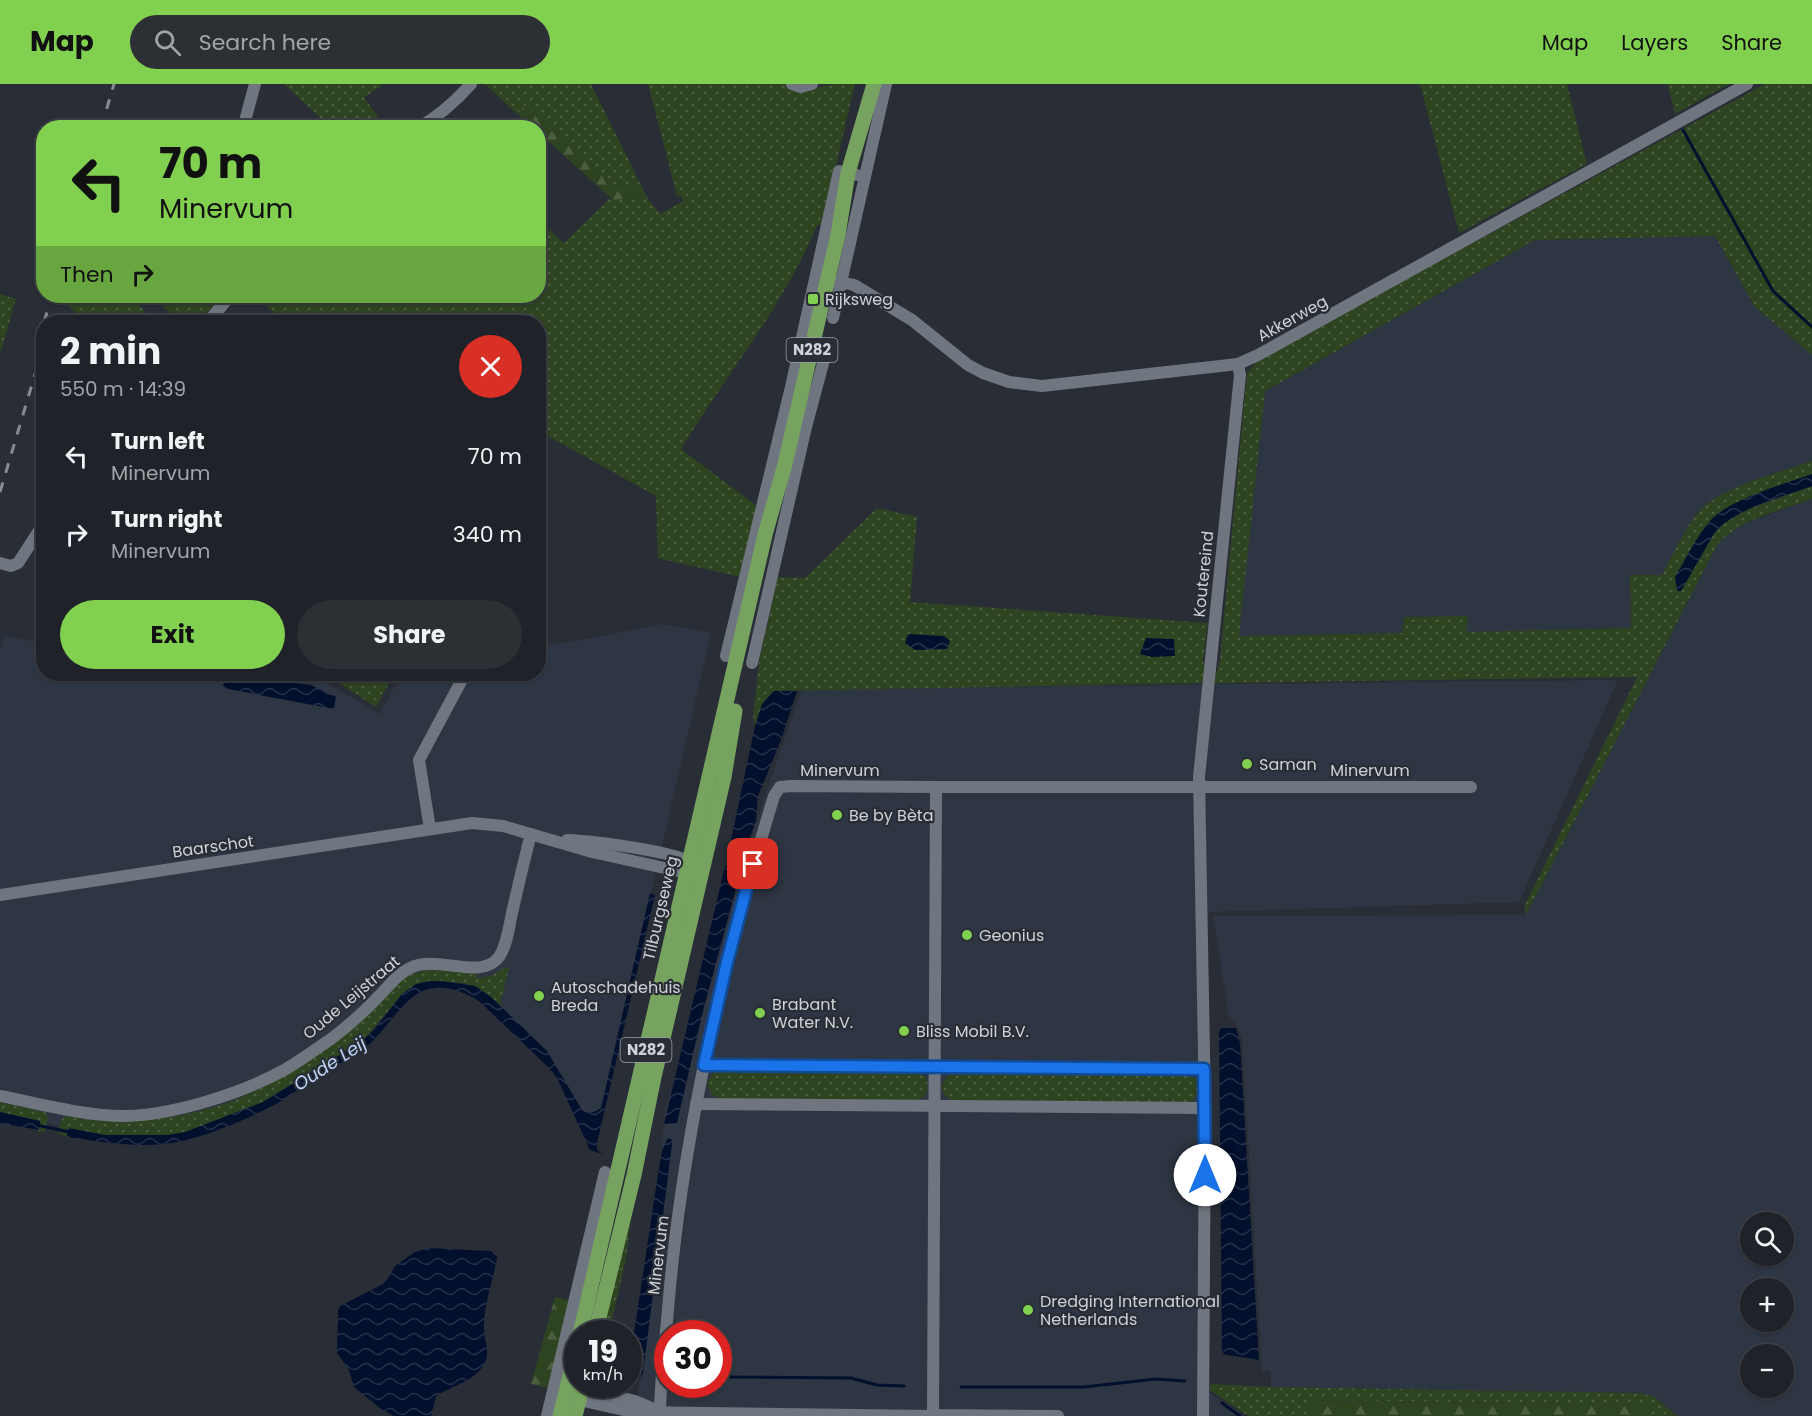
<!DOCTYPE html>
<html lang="en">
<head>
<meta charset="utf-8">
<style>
  :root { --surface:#1f2228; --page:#2c2f34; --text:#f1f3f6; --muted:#a1a4a8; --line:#3c3f45; --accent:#82d04f }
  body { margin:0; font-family:Poppins,sans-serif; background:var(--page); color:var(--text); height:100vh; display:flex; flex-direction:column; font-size:22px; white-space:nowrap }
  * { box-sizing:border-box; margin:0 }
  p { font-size:20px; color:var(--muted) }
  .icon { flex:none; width:33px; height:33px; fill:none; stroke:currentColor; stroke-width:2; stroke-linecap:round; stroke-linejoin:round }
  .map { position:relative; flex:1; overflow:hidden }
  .details { position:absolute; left:36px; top:231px; width:510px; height:366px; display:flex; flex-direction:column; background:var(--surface); border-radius:24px; box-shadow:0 2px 4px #0004,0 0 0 2px var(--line) }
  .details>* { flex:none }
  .guide { position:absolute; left:36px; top:36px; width:510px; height:183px; border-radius:24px; box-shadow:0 2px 4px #0004,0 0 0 2px var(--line); background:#82d04f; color:#111; overflow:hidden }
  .fabs { position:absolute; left:1740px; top:1128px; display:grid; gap:12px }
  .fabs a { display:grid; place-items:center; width:54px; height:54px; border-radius:50%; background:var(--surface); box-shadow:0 2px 4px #0004,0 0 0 2px var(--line); font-size:30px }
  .speed { position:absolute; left:564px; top:1236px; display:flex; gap:12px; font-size:30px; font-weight:700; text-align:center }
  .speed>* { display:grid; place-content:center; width:78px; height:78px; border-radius:50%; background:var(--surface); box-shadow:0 2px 4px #0004,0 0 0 2px var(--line); line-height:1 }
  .speed small { font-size:15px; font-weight:400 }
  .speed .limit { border:9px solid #d22; background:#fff; color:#111 }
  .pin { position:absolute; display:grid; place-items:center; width:51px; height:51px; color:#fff; margin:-26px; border-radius:12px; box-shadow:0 3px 9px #0006 }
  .me { position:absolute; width:66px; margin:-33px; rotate:0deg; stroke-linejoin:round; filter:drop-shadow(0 0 4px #0008) }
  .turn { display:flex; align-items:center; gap:21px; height:126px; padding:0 24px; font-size:27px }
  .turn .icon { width:78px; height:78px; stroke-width:2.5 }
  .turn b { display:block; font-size:42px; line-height:51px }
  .then { display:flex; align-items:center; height:57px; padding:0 24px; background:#0003; gap:12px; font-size:22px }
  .round { display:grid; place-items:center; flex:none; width:63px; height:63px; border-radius:32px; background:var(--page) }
  .summary { display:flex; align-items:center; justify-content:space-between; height:102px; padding:0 24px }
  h1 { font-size:36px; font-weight:700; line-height:45px }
  .button { display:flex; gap:12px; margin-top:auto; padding:12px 24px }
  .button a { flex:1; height:69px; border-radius:36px; background:var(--accent); color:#111; font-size:24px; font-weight:700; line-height:69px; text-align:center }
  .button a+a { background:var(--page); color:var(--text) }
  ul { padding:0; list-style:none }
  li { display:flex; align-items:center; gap:18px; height:78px; padding:0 24px }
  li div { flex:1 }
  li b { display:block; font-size:22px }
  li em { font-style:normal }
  header { display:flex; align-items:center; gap:36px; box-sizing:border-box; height:84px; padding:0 30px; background:var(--accent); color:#111 }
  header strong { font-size:28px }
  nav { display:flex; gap:33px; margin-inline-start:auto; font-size:21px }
  .search { width:420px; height:54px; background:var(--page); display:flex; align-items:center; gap:15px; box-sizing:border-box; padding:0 21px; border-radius:33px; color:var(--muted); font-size:22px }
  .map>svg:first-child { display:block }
</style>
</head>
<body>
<header>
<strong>Map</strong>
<div class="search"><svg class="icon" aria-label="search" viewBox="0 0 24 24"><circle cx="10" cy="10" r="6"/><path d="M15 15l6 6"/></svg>Search here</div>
<nav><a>Map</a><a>Layers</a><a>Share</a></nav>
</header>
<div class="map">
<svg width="1812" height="1332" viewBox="0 0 1812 1332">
  <defs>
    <pattern id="grass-dots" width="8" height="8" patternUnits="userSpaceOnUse" patternTransform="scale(1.5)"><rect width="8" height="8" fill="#2e4421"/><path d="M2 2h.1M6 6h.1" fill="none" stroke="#4b5e40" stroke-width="1.8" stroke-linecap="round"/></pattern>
    <pattern id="forest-firs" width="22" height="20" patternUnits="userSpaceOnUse" patternTransform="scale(1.5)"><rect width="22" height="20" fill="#2e4421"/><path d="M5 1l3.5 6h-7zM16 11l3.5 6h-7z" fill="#4b5e40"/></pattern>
    <pattern id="water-waves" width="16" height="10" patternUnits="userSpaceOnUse" patternTransform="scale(1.5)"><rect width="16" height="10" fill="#020f2d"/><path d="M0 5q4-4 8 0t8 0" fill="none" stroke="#26314b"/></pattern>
  </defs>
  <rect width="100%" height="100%" fill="#292d35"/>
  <g fill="#2e3643" fill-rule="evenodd">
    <polygon points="1715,152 1755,223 1812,271 1812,377 1730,407 1711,417 1698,428 1662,491 1630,491 1631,544 1466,548 1468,532 1404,533 1402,549 1238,552 1265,307 1535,156"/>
    <path d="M 1812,415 L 1812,1332 L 1677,1332 L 1654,1313 L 1641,1309 L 1271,1303 L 1271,1287 L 1262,1287 L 1242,957 L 1238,943 L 1229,932 L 1213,832 L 1526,831 L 1717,461 L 1725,451 L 1738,442 ZM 1750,1138 L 1784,1138 L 1784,1172 L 1750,1172 ZM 1750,1204 L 1784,1204 L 1784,1238 L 1750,1238 ZM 1750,1270 L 1784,1270 L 1784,1304 L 1750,1304 Z"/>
    <polygon points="663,540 711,549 598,1039 585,1035 564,996 465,899 430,897 185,1048 68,1044 0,1029 0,566 4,552 43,559 44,590 313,590 379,630 402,590 538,590 539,560 566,559"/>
    <path d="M 1618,596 L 1519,818 L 1208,828 L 1206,1306 L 1242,1332 L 636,1332 L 665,1027 L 764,714 L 802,605 ZM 668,1250 L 718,1250 L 718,1300 L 668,1300 Z"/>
  </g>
  <g fill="url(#grass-dots)">
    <polygon points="284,0 380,0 382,2 364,13 385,43 330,43"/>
    <polygon points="485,0 591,0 641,101 615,103 525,21 517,30"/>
    <path d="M 648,0 L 785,0 C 801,14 817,2 836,0 C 842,0 849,0 855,0 L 822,141 L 817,141 C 784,222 726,291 681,365 L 757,422 L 740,493 L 658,474 L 656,412 L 539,347 L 538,238 L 286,238 L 254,212 L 538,212 L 539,136 L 564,159 L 610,114 L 613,116 L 648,115 L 660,130 L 683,117 L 681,112 L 677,112 Z"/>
    <polygon points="1420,0 1567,0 1587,80 1459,149"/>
    <polygon points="1668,0 1729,0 1675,30"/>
    <path d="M 1765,0 L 1812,0 L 1812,271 L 1755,223 L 1715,152 L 1535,156 L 1265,307 L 1239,552 L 1402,549 L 1404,533 L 1468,532 L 1466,548 L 1631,544 L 1630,491 L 1662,491 C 1672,473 1686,442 1699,427 C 1721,403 1781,388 1812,377 L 1812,390 C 1783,401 1727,417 1707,441 C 1695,457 1685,476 1675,493 L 1722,440 L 1749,425 L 1812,402 L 1812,415 C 1780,427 1740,434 1717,461 L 1526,831 L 1524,823 L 1637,593 L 1214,599 L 1220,576 L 1247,289 L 1258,276 Z"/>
    <polygon points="0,210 16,215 0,271"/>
    <polygon points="57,212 147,212 140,222 148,231 142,238 86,238"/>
    <polygon points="151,212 182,212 214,221 199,238 182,238"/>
    <polygon points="877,424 917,433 910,518 1208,539 1203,577 1206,591 1205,599 774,607 762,620 755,642 753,632 759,578 778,493 805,494"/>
    <polygon points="325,590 394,590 376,623"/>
    <path d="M 504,883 L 509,884 L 500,921 L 480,905 L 465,899 L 430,897 L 416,900 L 402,910 L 365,954 L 263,1018 L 185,1048 L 168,1051 L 105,1051 L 68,1044 L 67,1051 L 69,1053 L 58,1050 L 61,1036 L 65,1032 C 133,1045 213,1033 273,997 C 287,989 299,977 312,967 C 344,941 376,914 409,891 L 429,885 L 477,889 L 477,894 C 487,894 497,890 504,883 Z"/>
    <path d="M 717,987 L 909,987 L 925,992 C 931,1004 927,1015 914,1017 L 724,1015 L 712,1011 L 707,1001 L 711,991 Z"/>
    <path d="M 951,989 L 1179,989 L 1196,995 C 1200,1004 1199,1012 1191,1018 L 952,1016 C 937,1009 940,998 951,989 Z"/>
    <polygon points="0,1018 45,1028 48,1033 45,1048 37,1047 39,1046 40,1037 0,1028"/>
    <polygon points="634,1112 626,1175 609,1249 600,1250"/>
    <polygon points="1210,1300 1271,1303 1641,1309 1654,1313 1677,1332 1651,1332 1651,1321 1318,1316 1308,1317 1308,1332 1327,1332 1248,1332 1210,1306"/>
  </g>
  <g fill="url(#forest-firs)">
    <polygon points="525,21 615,103 641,101 648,115 613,116 539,49 538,44 533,43 517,30"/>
    <polygon points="555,1213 571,1217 549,1304 531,1300"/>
    <polygon points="1308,1316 1651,1321 1651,1332 1308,1332"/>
  </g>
  <g fill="url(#water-waves)">
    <path d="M 1812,390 L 1812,402 C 1782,413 1736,424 1715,448 L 1681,507 L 1677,507 L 1675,493 C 1686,475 1696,453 1710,437 C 1731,414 1782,401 1812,390 Z"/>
    <polygon points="908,550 944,552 950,557 947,565 915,566 905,559"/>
    <polygon points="1146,554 1174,555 1175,572 1152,573 1140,570"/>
    <polygon points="227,590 311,601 336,613 334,625 228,605 223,602"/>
    <polygon points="774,607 797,607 781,656 758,712 756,736 745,767 730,761 755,642 762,620"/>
    <polygon points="732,780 741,786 702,931 677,1039 664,1040 725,782"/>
    <path d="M 650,809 L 655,811 L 597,1059 L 597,1066 L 603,1070 L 590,1066 L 557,994 L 549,984 L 479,917 C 464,907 441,899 423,907 C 403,915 384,949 365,964 C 350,976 331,985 314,995 C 300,1004 287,1015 272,1022 C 241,1038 198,1056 164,1060 C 132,1063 100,1058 69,1053 L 67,1051 L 68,1044 L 105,1051 L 168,1051 L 185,1048 L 263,1018 L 361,958 L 374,946 L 402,910 L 416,900 L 430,897 L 441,897 L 475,902 L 491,913 L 547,967 L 582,1026 C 588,1031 595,1028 601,1024 Z"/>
    <polygon points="1221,944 1236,944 1240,959 1259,1276 1222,1270 1219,948"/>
    <polygon points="0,1028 40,1037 39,1046 0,1039"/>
    <polygon points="668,1054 672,1056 672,1060 643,1289 639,1295 629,1291 629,1282 658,1090 662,1066"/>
    <path d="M 428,1164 L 491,1167 L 497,1173 C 494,1195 484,1219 484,1242 C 483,1259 494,1268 480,1286 C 469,1299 449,1303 436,1312 L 431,1332 L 394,1332 L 381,1325 L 354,1303 L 349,1286 L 337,1269 L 338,1227 L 340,1222 L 383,1200 L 389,1193 L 395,1182 L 415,1168 Z"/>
  </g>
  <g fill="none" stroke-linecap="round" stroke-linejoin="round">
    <g stroke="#020f2d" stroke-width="3">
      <polyline points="1683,46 1773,207 1812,243"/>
      <polyline points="37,1041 69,1048"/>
      <polyline points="718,1293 851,1294 877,1301 904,1302"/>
      <polyline points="961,1303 1084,1303 1156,1295 1185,1297"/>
      <polyline points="1222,1319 1240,1332"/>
    </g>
    <g stroke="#70767f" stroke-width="12">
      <polyline points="792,0 801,3 812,0"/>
      <polyline points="243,44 255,0"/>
      <path d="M 418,44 C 439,32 455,18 471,0"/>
      <polyline points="827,198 840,198 854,201 912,236 968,281 983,289 1009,298 1042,302 1238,280 1258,271 1747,0"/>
      <polyline points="833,234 886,0"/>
      <polyline points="208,238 230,212"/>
      <polyline points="0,479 11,482 18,479 44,439"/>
      <polyline points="726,572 791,303 839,87 857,91"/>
      <polyline points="752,579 806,343 828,261"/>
      <polyline points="936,703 1471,703"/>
      <polyline points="430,745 419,676 465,590"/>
      <path d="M 567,756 C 593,757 677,767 696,781"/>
      <polyline points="0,811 472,739 503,742 592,768 687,789 696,787"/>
      <polyline points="703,981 1204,985"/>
      <path d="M 0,1012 C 41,1020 83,1032 125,1032 C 174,1031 243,1009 286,985 C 301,976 316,965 331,955 C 348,942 364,928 378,913 C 389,902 398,889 412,883 C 438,871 481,897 499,873 C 507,861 509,843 512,829 C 518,803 524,776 531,750"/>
      <polyline points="696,1020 1205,1024"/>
      <polyline points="575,1305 582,1304 635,1317 656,1326"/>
      <polyline points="572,1311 579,1316 633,1328 933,1332"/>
      <polyline points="547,1332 605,1088"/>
      <path d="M 660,1332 C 660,1293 666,1253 669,1214 C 684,1043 724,876 774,712 L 780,703 L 791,702 L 936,703 L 933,1331 L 1058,1332"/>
      <polyline points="1203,1332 1205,1024 1199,693 1240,291 1238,280"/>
    </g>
    <g stroke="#76a360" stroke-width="15">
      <polyline points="580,1250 765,451 785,380 827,198 838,151 848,89 874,0"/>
      <polyline points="595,1250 634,1091 654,993 724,693 735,627"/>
      <polyline points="560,1332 578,1259"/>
      <polyline points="575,1332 583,1300"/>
    </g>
    <g stroke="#888c92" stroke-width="3" stroke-dasharray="10 10" stroke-linecap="butt">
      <polyline points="101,44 114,0"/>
      <polyline points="44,238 52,212"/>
      <polyline points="35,268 44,239"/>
      <polyline points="0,408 44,260"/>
    </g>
  </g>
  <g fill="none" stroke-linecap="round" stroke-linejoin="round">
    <defs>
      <polyline id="route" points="753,780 727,878 704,981 1204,985 1205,1091"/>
    </defs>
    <use href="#route" stroke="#114b97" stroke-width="15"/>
    <use href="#route" stroke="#1a73e8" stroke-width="10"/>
  </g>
  <g fill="#82d04f" stroke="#292d35" stroke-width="2">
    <rect x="807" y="209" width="12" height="12" rx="3"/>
    <circle cx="1247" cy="680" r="6"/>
    <circle cx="837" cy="731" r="6"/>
    <circle cx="967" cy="851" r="6"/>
    <circle cx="539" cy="912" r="6"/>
    <circle cx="760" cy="929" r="6"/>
    <circle cx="904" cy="947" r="6"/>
    <circle cx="1028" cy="1226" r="6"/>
  </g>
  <g text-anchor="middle" stroke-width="4.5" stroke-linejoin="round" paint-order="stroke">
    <g fill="#292d35" stroke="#9ca0a6" stroke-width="1.5">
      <rect x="786.5" y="254" width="51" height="24" rx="4.5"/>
      <rect x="620.5" y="954" width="51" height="24" rx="4.5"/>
    </g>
    <g font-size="15" font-weight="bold" fill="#ced2d7">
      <text x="812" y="271">N282</text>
      <text x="646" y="971">N282</text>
    </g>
    <g font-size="16" fill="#ced2d7" stroke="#292d35" text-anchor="start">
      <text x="825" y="221">Rijksweg</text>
      <text x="1259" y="686">Saman</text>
      <text x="849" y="737">Be by Bèta</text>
      <text x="979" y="857">Geonius</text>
      <text x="551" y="909">Autoschadehuis<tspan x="551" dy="18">Breda</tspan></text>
      <text x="772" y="926">Brabant<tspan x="772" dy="18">Water N.V.</tspan></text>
      <text x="916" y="953">Bliss Mobil B.V.</text>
      <text x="1040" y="1223">Dredging International<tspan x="1040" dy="18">Netherlands</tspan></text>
    </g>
    <g font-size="16" fill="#ced2d7" stroke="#292d35">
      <text transform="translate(1292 234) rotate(-29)" y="6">Akkerweg</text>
      <text transform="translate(1203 490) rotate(-84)" y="6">Koutereind</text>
      <text x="840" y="692">Minervum</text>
      <text x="1370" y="692">Minervum</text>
      <text transform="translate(213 762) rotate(-8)" y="6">Baarschot</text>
      <text transform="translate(660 824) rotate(-77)" y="6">Tilburgseweg</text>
      <text transform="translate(351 913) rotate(-40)" y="6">Oude Leijstraat</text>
      <text transform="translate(658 1171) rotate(-83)" y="6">Minervum</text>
    </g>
    <g font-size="18" font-style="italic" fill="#bdd3f8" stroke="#292d35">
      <text transform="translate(330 980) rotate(-33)" y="6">Oude Leij</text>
    </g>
  </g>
</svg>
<div class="fabs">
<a><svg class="icon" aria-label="search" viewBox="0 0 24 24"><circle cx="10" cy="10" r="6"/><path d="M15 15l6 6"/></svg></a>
<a>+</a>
<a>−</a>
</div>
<div class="speed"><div>19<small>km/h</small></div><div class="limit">30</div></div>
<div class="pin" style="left:753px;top:780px;background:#d93025"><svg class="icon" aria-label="arrive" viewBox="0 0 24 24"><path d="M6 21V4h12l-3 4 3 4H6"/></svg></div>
<svg class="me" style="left:1205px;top:1091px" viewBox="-20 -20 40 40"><circle r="19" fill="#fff"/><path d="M0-13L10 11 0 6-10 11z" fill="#1a73e8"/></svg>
<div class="guide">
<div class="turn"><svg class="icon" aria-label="left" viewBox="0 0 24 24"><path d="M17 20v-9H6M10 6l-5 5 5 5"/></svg><div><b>70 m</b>Minervum</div></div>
<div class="then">Then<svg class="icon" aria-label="right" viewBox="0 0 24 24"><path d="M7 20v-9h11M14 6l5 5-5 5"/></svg></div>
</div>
<section class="details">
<div class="summary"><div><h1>2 min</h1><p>550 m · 14:39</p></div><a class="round" style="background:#d93025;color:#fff"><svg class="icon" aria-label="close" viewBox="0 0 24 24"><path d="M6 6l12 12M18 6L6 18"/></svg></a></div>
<ul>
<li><svg class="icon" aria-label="left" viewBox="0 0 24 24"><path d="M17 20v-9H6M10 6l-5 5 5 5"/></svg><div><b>Turn left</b><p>Minervum</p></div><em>70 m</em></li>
<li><svg class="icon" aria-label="right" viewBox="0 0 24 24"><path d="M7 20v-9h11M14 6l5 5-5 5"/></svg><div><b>Turn right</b><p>Minervum</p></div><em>340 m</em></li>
</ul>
<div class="button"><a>Exit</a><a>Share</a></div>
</section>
</div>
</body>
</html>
